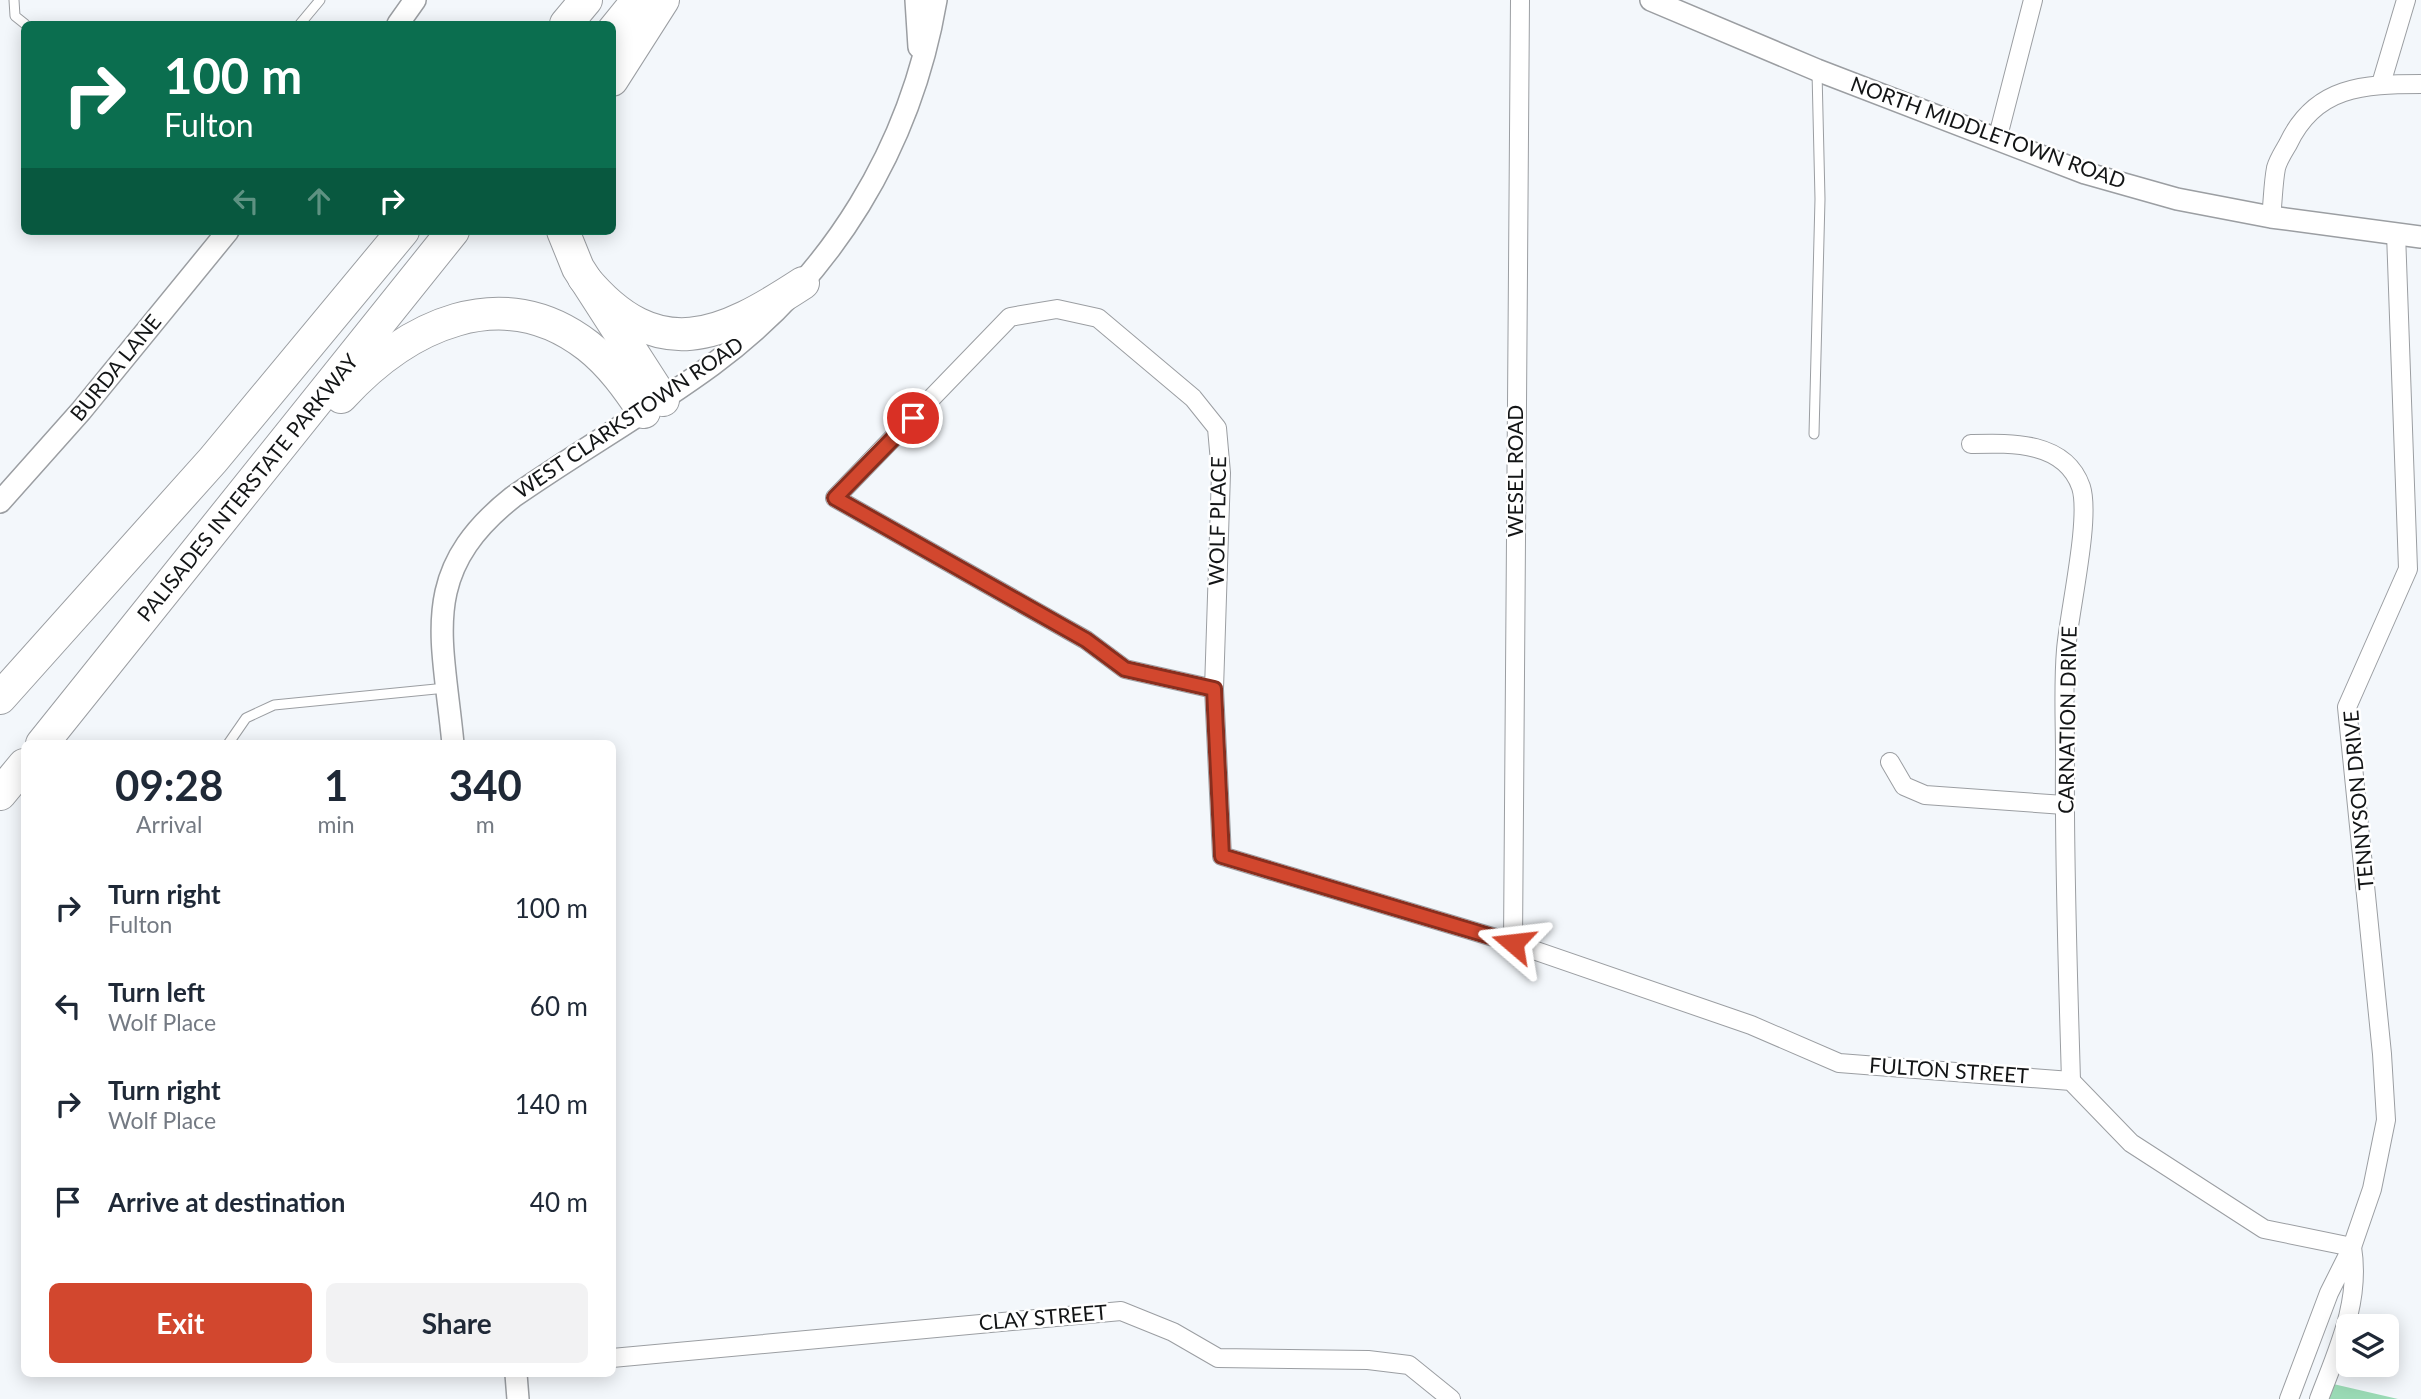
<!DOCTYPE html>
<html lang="en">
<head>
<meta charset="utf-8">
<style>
  :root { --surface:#fff; --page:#f2f2f3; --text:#1f2937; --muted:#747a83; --accent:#d2472e }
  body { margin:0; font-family:Lato,sans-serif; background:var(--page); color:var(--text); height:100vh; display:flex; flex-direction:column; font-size:26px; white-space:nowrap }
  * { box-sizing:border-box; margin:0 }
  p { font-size:23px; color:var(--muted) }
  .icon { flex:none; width:38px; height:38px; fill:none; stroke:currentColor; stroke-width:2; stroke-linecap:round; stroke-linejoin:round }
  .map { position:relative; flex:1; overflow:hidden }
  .sheet { position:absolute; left:21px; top:740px; width:595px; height:637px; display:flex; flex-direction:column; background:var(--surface); border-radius:10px; box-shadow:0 4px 18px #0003 }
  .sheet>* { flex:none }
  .banner { position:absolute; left:21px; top:21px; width:595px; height:214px; border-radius:10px; box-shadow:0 4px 18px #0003; background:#0b6e4f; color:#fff; overflow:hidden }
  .buttons { position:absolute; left:2336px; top:1314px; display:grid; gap:14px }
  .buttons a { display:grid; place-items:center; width:63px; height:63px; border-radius:10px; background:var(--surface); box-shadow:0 4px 18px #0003; font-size:35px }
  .pin { position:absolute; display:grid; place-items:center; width:60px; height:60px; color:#fff; margin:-30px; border:4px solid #fff; border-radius:50%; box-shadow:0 2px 7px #0007 }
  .me { position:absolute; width:77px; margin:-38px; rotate:287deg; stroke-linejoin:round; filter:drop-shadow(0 0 5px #0008) }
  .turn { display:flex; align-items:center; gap:24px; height:147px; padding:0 28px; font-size:32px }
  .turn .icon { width:91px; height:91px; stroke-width:2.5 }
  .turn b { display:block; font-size:49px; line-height:60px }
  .lanes { display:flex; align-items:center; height:66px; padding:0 28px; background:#0003; justify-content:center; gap:35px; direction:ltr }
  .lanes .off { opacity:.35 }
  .eta { display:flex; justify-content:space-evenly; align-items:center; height:119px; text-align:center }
  .eta b { font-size:42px; font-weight:700; line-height:49px }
  .cta { display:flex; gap:14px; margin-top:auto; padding:14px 28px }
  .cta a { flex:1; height:80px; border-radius:10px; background:var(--accent); color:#fff; font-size:28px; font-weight:700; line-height:80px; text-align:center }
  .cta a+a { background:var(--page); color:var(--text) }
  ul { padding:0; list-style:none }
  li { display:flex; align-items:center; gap:21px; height:98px; padding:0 28px }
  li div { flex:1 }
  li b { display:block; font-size:26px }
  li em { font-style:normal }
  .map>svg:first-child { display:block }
</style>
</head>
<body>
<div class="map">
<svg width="2421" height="1399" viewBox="0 0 2421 1399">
  <rect width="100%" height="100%" fill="#f3f7fb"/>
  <polygon fill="#9adab5" points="2329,1383 2398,1399 2328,1399"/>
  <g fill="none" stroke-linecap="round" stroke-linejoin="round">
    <defs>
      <g id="service">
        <polyline points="14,0 15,16 25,24"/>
        <polyline points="300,24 320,0"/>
        <polyline points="1814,434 1820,199 1817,72"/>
        <polyline points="228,744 246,718 274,705 446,688"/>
      </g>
      <g id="minor">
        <polyline points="2381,84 2406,0"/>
        <polyline points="1997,140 2033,0"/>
        <path d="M 2271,217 C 2273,201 2273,184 2276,168 C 2278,160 2284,151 2288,144 C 2315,86 2364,84 2421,84"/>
        <polygon points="1057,309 1098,318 1193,398 1217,428 1221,473 1214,689 1125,669 1086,640 835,498 1010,317"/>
        <path d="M 1971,444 C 2011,443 2065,441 2081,487 C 2091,518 2069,612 2066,650 C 2063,685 2065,721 2065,757 C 2064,865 2068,973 2071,1081"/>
        <polyline points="1214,689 1222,856 1513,943 1751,1025 1839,1063 2071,1081 2131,1143 2264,1229 2352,1247 2372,1189 2386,1120 2382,1054 2347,707 2408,569 2396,233"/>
        <polyline points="1890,762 1904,786 1925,795 2064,805"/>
        <polyline points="1513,943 1520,0"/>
        <polyline points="612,1358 1121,1311 1173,1332 1218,1358 1368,1360 1409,1365 1451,1399"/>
        <path d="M 2289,1399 L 2329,1293 L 2352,1247 C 2361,1301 2338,1349 2319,1399"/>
      </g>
      <g id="tertiary">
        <polyline points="916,0 919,47"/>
        <polyline points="1651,0 1817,70 2085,173 2177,199 2271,217 2421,237"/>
        <polyline points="398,24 415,0"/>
        <polyline points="0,502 81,411 228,231"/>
        <path d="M 453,744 C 443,637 417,573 513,497 C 579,451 648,412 712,365 C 832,277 911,147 936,0"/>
        <polyline points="516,1374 518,1399"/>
      </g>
      <g id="motorway">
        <polyline points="566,24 586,0"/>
        <polyline points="612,32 638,0"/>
        <polyline points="612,80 663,0"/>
        <polyline points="563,231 578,268 663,400"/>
        <path d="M 584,278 C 658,367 722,336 803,283"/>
        <path d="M 341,397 C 406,326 502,279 588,346 C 611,364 628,388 644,412"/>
        <polyline points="0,698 213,460 403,231"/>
        <polyline points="42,744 453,231"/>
        <polyline points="0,794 24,765"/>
      </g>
    </defs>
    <use href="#service" stroke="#9b9ea2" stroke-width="11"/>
    <use href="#minor" stroke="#9b9ea2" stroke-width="20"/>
    <use href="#tertiary" stroke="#9b9ea2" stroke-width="24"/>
    <use href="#motorway" stroke="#9b9ea2" stroke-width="34"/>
    <use href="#service" stroke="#fff" stroke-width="9"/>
    <use href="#minor" stroke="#fff" stroke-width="18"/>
    <use href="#tertiary" stroke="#fff" stroke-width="21"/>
    <use href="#motorway" stroke="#fff" stroke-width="32"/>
  </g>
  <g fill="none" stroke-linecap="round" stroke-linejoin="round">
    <defs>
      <polyline id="route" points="913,418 835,498 1086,640 1125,669 1214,689 1222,856 1513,943"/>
    </defs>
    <use href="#route" stroke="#882e1e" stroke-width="18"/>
    <use href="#route" stroke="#d2472e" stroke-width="12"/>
  </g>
  <g text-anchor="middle" stroke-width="5" stroke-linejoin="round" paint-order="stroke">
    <g font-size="21" fill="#131516" stroke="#fff">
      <text transform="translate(1988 133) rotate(20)" y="7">NORTH MIDDLETOWN ROAD</text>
      <text transform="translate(116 368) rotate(-51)" y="7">BURDA LANE</text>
      <text transform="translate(629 418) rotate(-34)" y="7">WEST CLARKSTOWN ROAD</text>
      <text transform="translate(1516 471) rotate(-90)" y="7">WESEL ROAD</text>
      <text transform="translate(248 488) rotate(-51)" y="7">PALISADES INTERSTATE PARKWAY</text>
      <text transform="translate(1218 521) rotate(-89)" y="7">WOLF PLACE</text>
      <text transform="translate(2068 720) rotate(-89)" y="7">CARNATION DRIVE</text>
      <text transform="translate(2359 800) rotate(-95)" y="7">TENNYSON DRIVE</text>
      <text transform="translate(1949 1071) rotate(4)" y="7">FULTON STREET</text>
      <text transform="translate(1043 1318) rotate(-5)" y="7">CLAY STREET</text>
    </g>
  </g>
</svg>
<div class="buttons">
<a><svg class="icon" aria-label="layers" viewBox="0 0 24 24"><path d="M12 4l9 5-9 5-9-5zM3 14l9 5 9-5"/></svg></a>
</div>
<div class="pin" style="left:913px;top:418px;background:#d93025"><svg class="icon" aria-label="arrive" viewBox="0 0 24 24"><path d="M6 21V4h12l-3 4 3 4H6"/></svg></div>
<svg class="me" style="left:1513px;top:943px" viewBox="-20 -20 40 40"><path d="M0-17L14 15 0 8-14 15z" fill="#d2472e" stroke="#fff" stroke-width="4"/></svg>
<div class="banner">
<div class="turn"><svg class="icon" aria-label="right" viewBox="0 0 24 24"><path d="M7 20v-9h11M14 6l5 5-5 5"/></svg><div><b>100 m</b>Fulton</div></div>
<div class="lanes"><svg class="icon off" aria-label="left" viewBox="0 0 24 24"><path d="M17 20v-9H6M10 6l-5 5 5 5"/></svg><svg class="icon off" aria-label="ahead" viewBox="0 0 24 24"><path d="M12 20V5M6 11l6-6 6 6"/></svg><svg class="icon" aria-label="right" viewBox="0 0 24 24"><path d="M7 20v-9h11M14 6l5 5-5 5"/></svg></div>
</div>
<section class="sheet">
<div class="eta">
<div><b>09:28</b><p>Arrival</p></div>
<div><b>1</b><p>min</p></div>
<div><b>340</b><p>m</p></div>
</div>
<ul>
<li><svg class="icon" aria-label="right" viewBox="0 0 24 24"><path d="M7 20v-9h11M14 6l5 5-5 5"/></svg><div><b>Turn right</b><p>Fulton</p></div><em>100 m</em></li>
<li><svg class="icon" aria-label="left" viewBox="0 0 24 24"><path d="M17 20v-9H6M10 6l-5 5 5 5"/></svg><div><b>Turn left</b><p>Wolf Place</p></div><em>60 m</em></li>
<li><svg class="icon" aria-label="right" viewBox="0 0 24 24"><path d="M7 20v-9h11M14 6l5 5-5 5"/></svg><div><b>Turn right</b><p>Wolf Place</p></div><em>140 m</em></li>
<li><svg class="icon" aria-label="arrive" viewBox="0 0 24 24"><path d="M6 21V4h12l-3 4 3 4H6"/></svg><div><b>Arrive at destination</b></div><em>40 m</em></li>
</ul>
<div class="cta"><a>Exit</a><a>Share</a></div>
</section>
</div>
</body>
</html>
